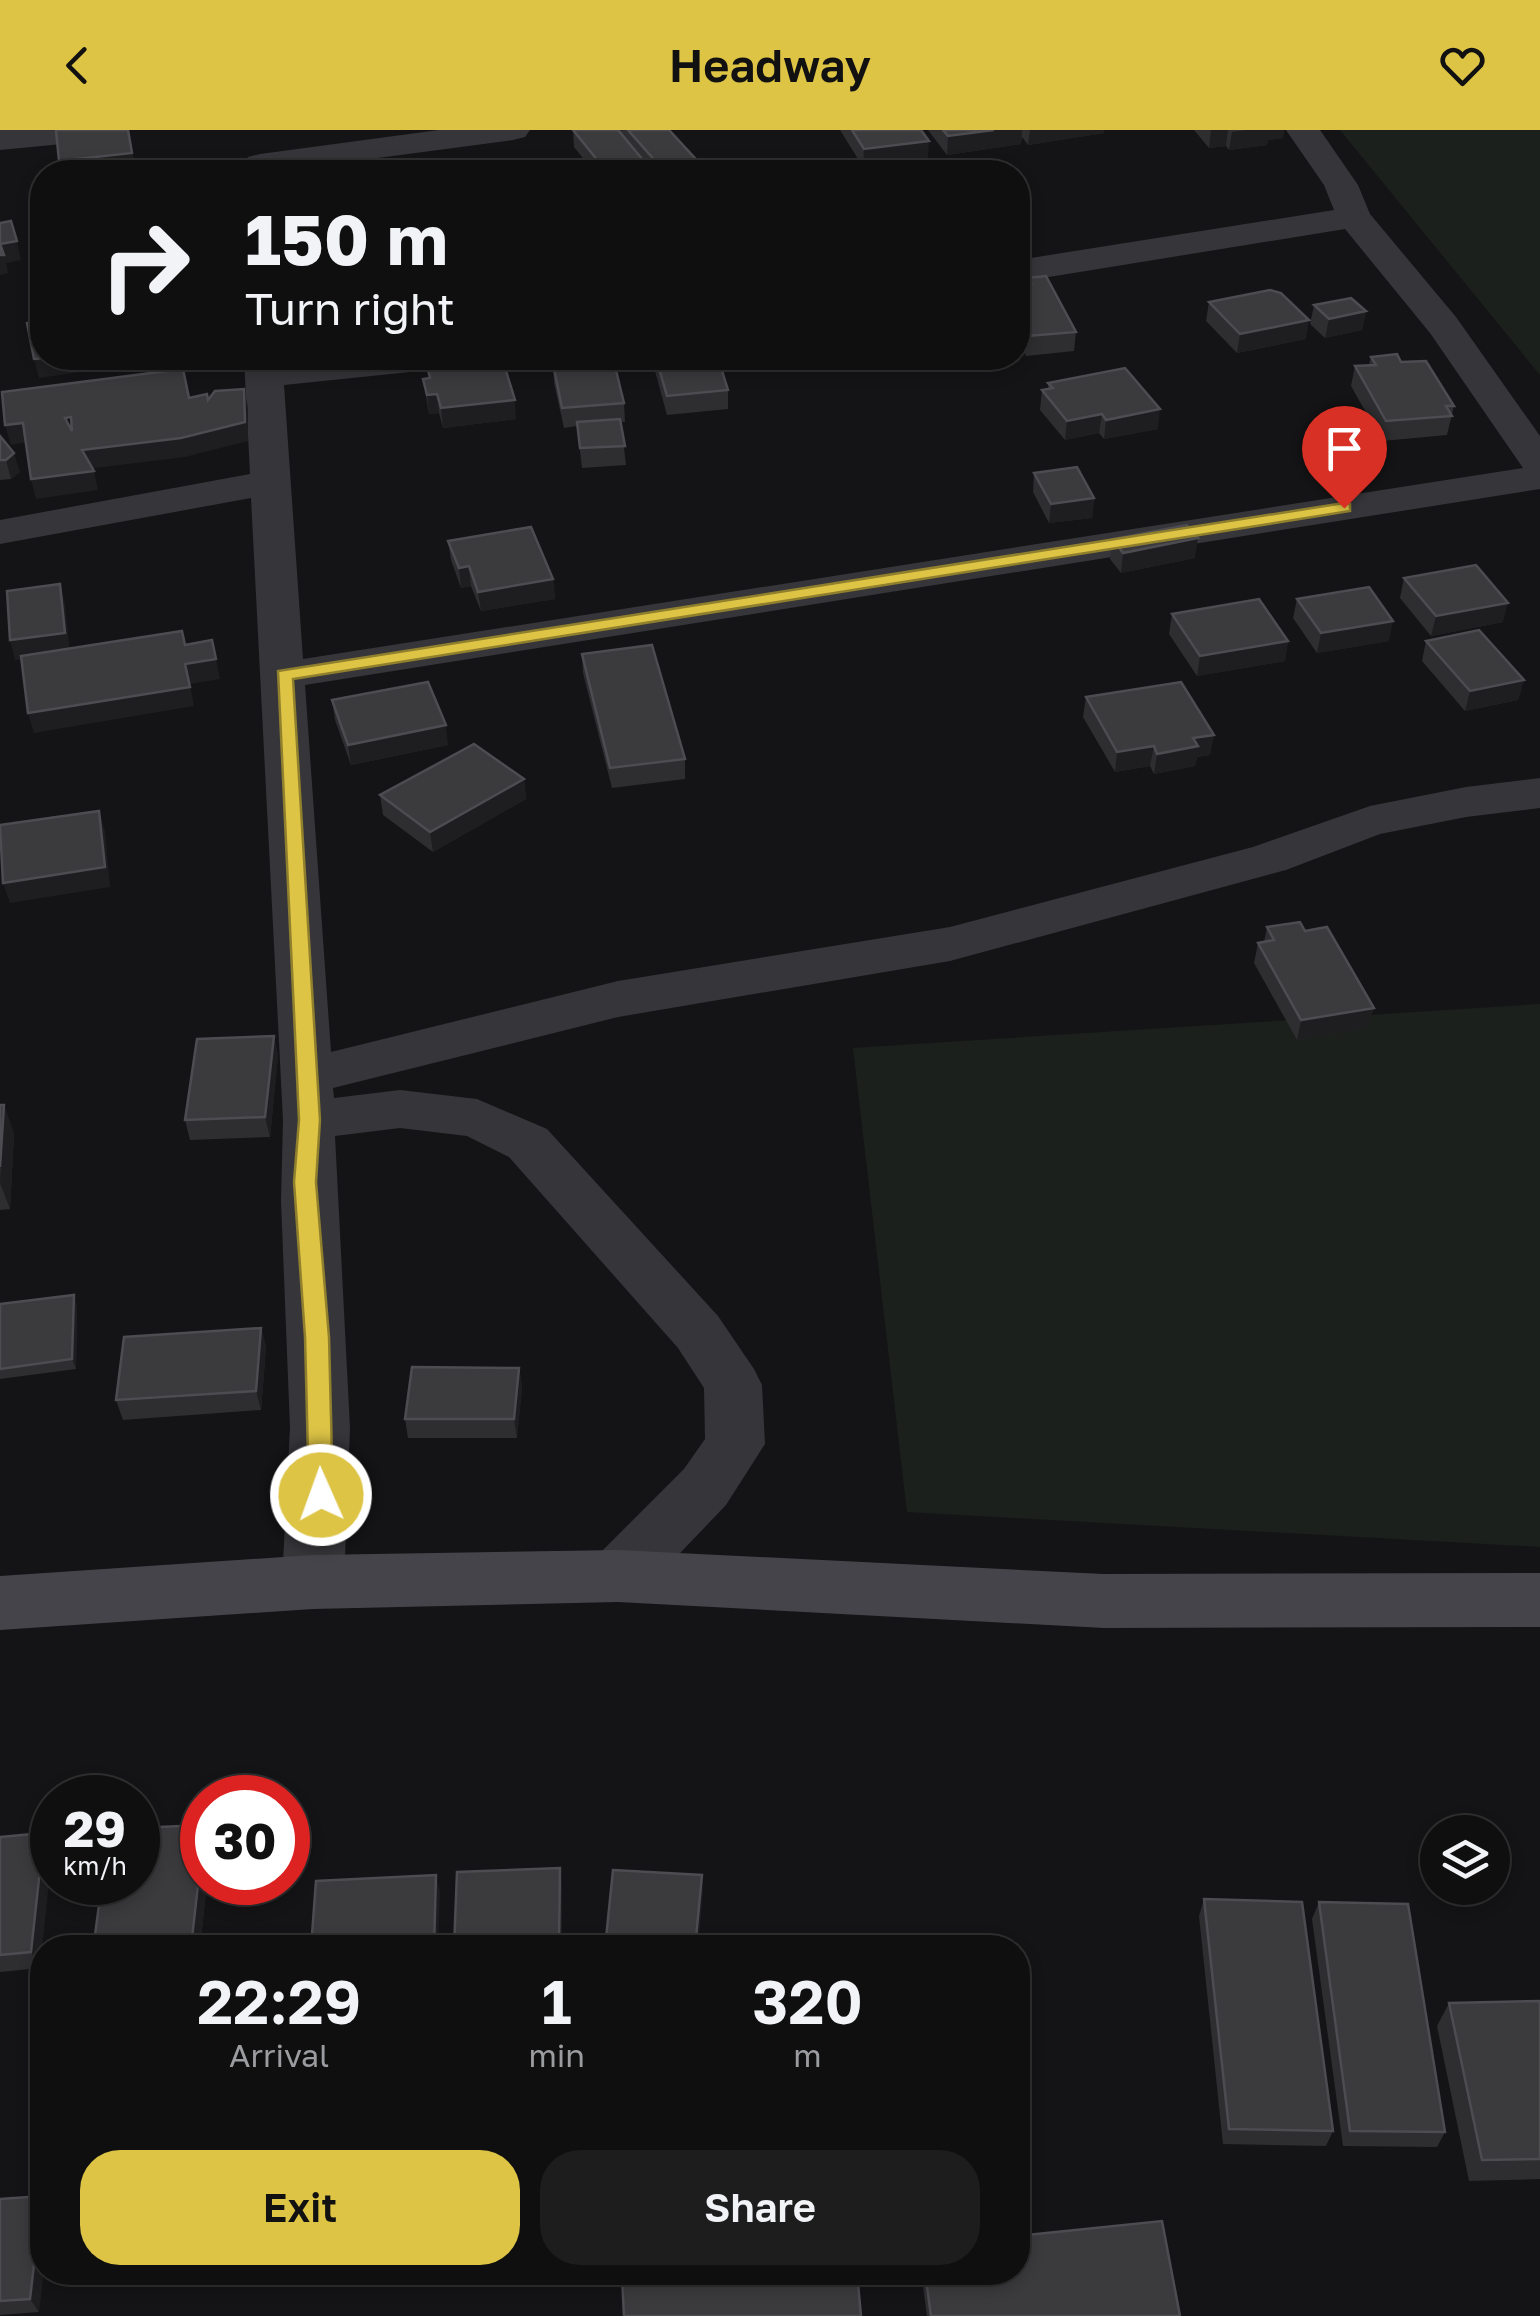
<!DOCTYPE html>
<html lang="en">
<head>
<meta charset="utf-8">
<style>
  :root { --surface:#0f0f10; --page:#1d1d1e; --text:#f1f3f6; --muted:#9b9c9f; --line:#2f2f30; --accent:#ddc445 }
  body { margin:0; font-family:"Golos Text",sans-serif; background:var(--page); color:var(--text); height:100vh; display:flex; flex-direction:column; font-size:38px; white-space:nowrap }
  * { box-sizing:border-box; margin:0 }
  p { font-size:32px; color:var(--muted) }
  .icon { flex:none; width:55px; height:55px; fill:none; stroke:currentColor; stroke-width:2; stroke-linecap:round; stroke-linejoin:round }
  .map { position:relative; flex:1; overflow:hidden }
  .details { position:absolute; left:30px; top:1805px; width:1000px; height:350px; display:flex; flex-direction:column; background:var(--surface); border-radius:40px; box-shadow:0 5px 15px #0003,0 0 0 2px var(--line) }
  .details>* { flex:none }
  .guide { position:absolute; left:30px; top:30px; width:1000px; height:210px; border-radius:40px; box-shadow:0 5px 15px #0003,0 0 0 2px var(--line); background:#0f0f10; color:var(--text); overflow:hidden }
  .fabs { position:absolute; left:1420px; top:1685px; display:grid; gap:20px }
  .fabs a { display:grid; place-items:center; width:90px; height:90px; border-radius:50%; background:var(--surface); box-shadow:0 5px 15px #0003,0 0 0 2px var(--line); font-size:50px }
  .speed { position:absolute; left:30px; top:1645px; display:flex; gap:20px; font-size:50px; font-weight:700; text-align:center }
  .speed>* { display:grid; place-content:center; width:130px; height:130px; border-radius:50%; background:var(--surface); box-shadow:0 5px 15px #0003,0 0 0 2px var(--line); line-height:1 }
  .speed small { font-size:25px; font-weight:400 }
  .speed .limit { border:15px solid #d22; background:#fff; color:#111 }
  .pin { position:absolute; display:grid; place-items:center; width:85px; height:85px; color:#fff; margin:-102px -42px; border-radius:50% 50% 50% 0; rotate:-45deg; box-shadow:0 0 10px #0007 }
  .pin .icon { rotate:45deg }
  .me { position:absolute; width:110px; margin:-55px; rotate:358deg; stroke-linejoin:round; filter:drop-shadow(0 0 8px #0008) }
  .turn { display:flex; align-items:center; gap:35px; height:210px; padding:0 50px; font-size:45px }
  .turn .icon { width:130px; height:130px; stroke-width:2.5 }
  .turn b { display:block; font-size:70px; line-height:85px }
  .eta { display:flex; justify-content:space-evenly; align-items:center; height:170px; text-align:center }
  .eta b { font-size:60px; font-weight:600; line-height:70px }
  .primary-button { display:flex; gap:20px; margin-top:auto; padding:20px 50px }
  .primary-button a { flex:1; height:115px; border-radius:40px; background:var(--accent); color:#111; font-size:40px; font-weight:600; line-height:115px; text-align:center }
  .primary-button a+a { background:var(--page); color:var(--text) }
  header { display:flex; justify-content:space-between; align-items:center; height:130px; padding:0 50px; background:var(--accent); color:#111; font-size:45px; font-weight:600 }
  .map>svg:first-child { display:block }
</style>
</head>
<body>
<header><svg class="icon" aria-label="back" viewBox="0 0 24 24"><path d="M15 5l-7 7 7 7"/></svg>Headway<svg class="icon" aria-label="heart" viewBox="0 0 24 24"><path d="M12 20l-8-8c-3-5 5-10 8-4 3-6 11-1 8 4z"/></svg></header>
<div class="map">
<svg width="1540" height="2186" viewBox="0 0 1540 2186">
  <rect width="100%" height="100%" fill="#141416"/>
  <g fill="#1b201c">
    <polygon points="1340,0 1540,0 1540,245"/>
    <polygon points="1540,874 1540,1417 907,1382 853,918"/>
  </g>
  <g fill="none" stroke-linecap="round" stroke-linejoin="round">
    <g fill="#36363a" fill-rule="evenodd">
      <polygon points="0,0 121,0 116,7 104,10 0,20"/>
      <polygon points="439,0 530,0 525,7 513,10 272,42 248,41 243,34 248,27 260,24"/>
      <polygon points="1286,0 1320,0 1358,55 1370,84 1456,187 1540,306 1540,359 305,555 331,922 618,851 950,797 1253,717 1370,676 1466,657 1540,648 1540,678 1466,687 1380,704 1286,740 950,831 618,887 333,958 334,968 400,960 477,969 547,999 718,1186 754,1239 762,1255 765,1314 726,1375 640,1465 618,1472 596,1465 587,1446 596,1427 684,1339 705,1309 704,1258 678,1218 509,1027 467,1006 400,998 335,1006 350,1298 344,1452 335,1471 313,1479 291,1471 282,1452 290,1298 281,1071 283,990 251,368 0,414 0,390 250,344 244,228 282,228 282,233 334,228 458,228 452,236 439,239 284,255 303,529 1523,338 1430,203 1345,99 1018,152 1018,130 1334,80 1324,55"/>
    </g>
    <polygon fill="#44444a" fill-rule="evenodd" points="618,1420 1104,1444 1540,1443 1540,1497 1104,1498 618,1472 313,1479 0,1500 0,1446 313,1425"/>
  </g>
  <g fill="#2e2d30">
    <polygon points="573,0 620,3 620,0 669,0 704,42 594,42 574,17"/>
    <polygon points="840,0 921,0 928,29 863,37"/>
    <polygon points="928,0 1104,0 1104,3 1028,15 1022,7 1021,14 947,25"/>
    <polygon points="1194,0 1284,0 1283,8 1268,10 1267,15 1229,20 1226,16 1209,18"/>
    <polygon points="1027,148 1076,202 1074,221 1026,226 1021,215 1020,228 952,235 949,228 1018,228 1018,155 1027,154"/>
    <polygon points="1209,172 1306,209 1237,223 1206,191"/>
    <polygon points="1314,175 1366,181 1362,200 1325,208 1310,194"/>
    <polygon points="1371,227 1401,232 1454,276 1447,305 1382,311 1351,256 1355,236 1369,235"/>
    <polygon points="655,228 718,228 728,260 728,279 667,285 655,241"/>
    <polygon points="553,234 624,273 625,292 621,292 626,335 582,338 577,296 564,298 554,253"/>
    <polygon points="427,236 516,289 443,298 439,283 429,284 423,249 429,248"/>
    <polygon points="1048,253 1158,299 1104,309 1099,303 1065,310 1040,280 1042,260 1048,259"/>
    <polygon points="0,306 20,342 11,349 0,350"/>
    <polygon points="1034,343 1094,368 1092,388 1049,393 1033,362"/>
    <polygon points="1113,409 1195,428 1121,443 1110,429"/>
    <polygon points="448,411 553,449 555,469 481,481 471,456 461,458 451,430"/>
    <polygon points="1404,448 1503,492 1431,506 1400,468"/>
    <polygon points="1297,469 1389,511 1317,523 1293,488"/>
    <polygon points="1172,484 1288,511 1285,531 1197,546 1169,504"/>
    <polygon points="1426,511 1524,550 1518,570 1465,581 1422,531"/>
    <polygon points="582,524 685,629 685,649 612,658 583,543"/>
    <polygon points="1086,567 1210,625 1197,627 1195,636 1154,644 1150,636 1115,642 1083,587"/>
    <polygon points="332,570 448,615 351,635 335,590"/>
    <polygon points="524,649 526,669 433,722 383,685 380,665"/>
    <polygon points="1267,797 1305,801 1368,898 1297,910 1254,833 1258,813 1264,812"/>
    <polygon points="274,906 278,926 270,1007 190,1010 185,990"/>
    <polygon points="0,975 4,975 14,1004 10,1079 0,1080"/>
    <polygon points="0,1174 77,1175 76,1239 0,1249"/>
    <polygon points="261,1198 266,1217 261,1280 123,1290 116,1270"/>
    <polygon points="519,1238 522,1257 517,1308 408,1308 405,1289"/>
    <polygon points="0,1707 40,1838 0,1842"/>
    <polygon points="207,1752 200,1818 96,1818 94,1813"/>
    <polygon points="1204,1769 1333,2001 1326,2016 1223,2014 1199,1786"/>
    <polygon points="1319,1772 1445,2002 1437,2017 1343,2016 1312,1789"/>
    <polygon points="1540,1871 1540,2049 1469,2051 1437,1896 1449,1873"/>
    <polygon points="0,2069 39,2182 0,2185"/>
    <polygon points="921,2142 1018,2142 1180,2186 927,2186"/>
  </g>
  <g fill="#1e1e20">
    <polygon points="129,0 136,42 62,42 59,31"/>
    <polygon points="994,0 1022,0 1021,14 947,25 948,6"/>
    <polygon points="1030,0 1104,0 1104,3 1028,15"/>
    <polygon points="1211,0 1228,0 1226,16 1209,18"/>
    <polygon points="1246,0 1284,0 1283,8 1268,10 1267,15 1229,20 1232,2"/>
    <polygon points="929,11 928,29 863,37 864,19"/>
    <polygon points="17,111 21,130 6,133 8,143 0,145 0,114"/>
    <polygon points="41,150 42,169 38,170 34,151"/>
    <polygon points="1366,181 1362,200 1325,208 1329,189"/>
    <polygon points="1309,190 1306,209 1237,223 1240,204"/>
    <polygon points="45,228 136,228 137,234 39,248 34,229"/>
    <polygon points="244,259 248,278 248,311 185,327 87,339 82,320"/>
    <polygon points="437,264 439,283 429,284 427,265"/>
    <polygon points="515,270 516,289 443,298 441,278"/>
    <polygon points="1160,279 1158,299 1104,309 1106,290"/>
    <polygon points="1102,284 1099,303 1065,310 1067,291"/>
    <polygon points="23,293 28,312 11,315 5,295"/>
    <polygon points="14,323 20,342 11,349 6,330"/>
    <polygon points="94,341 98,360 36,369 31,349"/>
    <polygon points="1094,368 1092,388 1049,393 1051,374"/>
    <polygon points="1198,408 1195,428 1121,443 1123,423"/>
    <polygon points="469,436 471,456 461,458 459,438"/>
    <polygon points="553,449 555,469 481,481 478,462"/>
    <polygon points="60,454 65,474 70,523 15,530 10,510"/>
    <polygon points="1508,473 1503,492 1431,506 1436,486"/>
    <polygon points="1393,491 1389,511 1317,523 1321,503"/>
    <polygon points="212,510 220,549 190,554 194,576 34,603 28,583 185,534"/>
    <polygon points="1288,511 1285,531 1197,546 1200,526"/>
    <polygon points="1524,550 1518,570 1465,581 1470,561"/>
    <polygon points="446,595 448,615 351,635 348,615"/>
    <polygon points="1214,605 1210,625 1197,627 1195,636 1154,644 1157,624 1193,608"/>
    <polygon points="1154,616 1150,636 1115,642 1117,622"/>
    <polygon points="524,649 526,669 433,722 430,702"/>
    <polygon points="99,681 105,701 110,757 10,773 3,753"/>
    <polygon points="1374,878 1368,898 1297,910 1301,890"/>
    <polygon points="274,906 278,926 270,1007 265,987"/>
    <polygon points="4,975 14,1004 10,1079 0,1053"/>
    <polygon points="74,1165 77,1175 76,1239 72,1229"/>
    <polygon points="261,1198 266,1217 261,1280 256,1261"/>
    <polygon points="519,1238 522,1257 517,1308 514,1289"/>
    <polygon points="44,1703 52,1723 40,1838 31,1822"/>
    <polygon points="202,1720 202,1752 207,1752 200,1818 196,1818 192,1808"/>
    <polygon points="560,1738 562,1755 562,1818 559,1818"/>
    <polygon points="436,1745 440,1762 438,1818 434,1818"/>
    <polygon points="702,1745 703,1762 698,1818 695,1818"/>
    <polygon points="42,2066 42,2142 44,2142 39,2182 30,2169"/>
  </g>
  <g fill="#3b3b3e" stroke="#4c4c51" stroke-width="2.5" fill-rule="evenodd">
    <polygon points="56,0 128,0 132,23 59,31"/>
    <polygon points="573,0 618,0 653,42 607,42"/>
    <polygon points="628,0 669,0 704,38 684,42 665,42"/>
    <polygon points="852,0 921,0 929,11 864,19"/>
    <polygon points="943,0 994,0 948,6"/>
    <polygon points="11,91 17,111 0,114 4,125 0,125 0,93"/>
    <polygon points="42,137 42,156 41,150 34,151 30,139"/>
    <polygon points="1046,146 1076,202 1028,206 1018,186 1018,155 1031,154 1027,148"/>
    <polygon points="1270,160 1281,163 1309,190 1240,204 1209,172"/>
    <polygon points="1351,168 1366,181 1329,189 1314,175"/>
    <polygon points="42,191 42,228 45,228 34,229 27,193"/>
    <polygon points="1397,224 1401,232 1426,231 1454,276 1446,276 1452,286 1386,291 1355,236 1376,235 1371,227"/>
    <polygon points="502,228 515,270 441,278 437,264 427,265 423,249 430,248 427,236"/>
    <polygon points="613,228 624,273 562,278 553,234"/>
    <polygon points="656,228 718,228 728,260 667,266"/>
    <polygon points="1125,238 1160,279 1106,290 1102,284 1067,291 1042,260 1053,258 1048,253"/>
    <path d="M 183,239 L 189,268 L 207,264 L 208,270 L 215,261 L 244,259 L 245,292 L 181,308 L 82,320 L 94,341 L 31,349 L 23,293 L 5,295 L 2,262 ZM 71,287 L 72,301 L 65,288 Z"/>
    <polygon points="620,289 625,316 580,318 577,292"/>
    <polygon points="0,306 14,323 6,330 0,330"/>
    <polygon points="1077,337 1094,368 1051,374 1034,343"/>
    <polygon points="1187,395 1198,408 1123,423 1113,409"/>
    <polygon points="531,397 553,449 478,462 469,436 459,438 448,411"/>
    <polygon points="1476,435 1508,473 1436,486 1404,448"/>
    <polygon points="60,454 65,503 10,510 7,461"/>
    <polygon points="1369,457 1393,491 1321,503 1297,469"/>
    <polygon points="1259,469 1288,511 1200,526 1172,484"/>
    <polygon points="1479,500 1524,550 1470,561 1426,511"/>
    <polygon points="182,501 185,515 212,510 216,529 185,534 190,557 28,583 21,526"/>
    <polygon points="652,515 685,629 610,638 582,524"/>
    <polygon points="428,552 446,595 348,615 332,570"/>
    <polygon points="1181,552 1214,605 1193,608 1198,616 1157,624 1154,616 1117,622 1086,567"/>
    <polygon points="474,614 524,649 430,702 380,665"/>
    <polygon points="99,681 105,737 3,753 0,695"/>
    <polygon points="1300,792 1305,801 1327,797 1374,878 1301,890 1258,813 1274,810 1267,797"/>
    <polygon points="274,906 265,987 185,990 197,909"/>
    <polygon points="0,975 4,975 0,1037"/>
    <polygon points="74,1165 72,1229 0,1239 0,1174"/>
    <polygon points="261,1198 256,1261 116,1270 124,1207"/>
    <polygon points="412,1237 519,1238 514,1289 405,1289"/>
    <polygon points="202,1695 202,1720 192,1808 94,1813 102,1752 138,1752 138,1698"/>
    <polygon points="44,1703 31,1822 0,1825 0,1707"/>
    <polygon points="560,1738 559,1818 454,1818 457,1742"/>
    <polygon points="613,1740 702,1745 695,1818 605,1818"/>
    <polygon points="436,1745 434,1818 311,1818 316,1751"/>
    <polygon points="1204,1769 1302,1772 1333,2001 1229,1999"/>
    <polygon points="1319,1772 1408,1774 1445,2002 1350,2001"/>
    <polygon points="1540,1871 1540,2029 1482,2030 1449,1873"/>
    <polygon points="42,2066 30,2169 0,2171 0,2069"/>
    <polygon points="1162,2091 1180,2186 931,2186 925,2142 1018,2142 1018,2106"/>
    <polygon points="683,2142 857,2142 861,2186 624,2186 622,2147"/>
  </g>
  <polygon fill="#ddc445" stroke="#907f2d" stroke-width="2.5" points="1344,373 1350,374 1350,381 293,549 320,990 316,1052 329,1207 333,1365 330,1372 321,1375 312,1372 309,1365 305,1207 294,1052 299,990 278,541"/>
</svg>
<div class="fabs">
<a><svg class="icon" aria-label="layers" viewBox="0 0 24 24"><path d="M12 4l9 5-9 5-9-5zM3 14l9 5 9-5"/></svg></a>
</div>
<div class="speed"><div>29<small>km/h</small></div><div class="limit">30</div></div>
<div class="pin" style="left:1344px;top:378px;background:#d93025"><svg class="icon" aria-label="arrive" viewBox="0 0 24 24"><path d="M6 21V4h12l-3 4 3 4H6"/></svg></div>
<svg class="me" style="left:321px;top:1365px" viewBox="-20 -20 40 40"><circle r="17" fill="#ddc445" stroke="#fff" stroke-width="3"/><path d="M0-11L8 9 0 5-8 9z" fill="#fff"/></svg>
<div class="guide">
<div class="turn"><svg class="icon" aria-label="right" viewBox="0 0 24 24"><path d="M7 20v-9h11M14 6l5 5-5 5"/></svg><div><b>150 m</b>Turn right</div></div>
</div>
<section class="details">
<div class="eta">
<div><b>22:29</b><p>Arrival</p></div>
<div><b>1</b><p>min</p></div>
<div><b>320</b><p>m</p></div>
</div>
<div class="primary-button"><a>Exit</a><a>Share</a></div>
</section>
</div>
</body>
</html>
